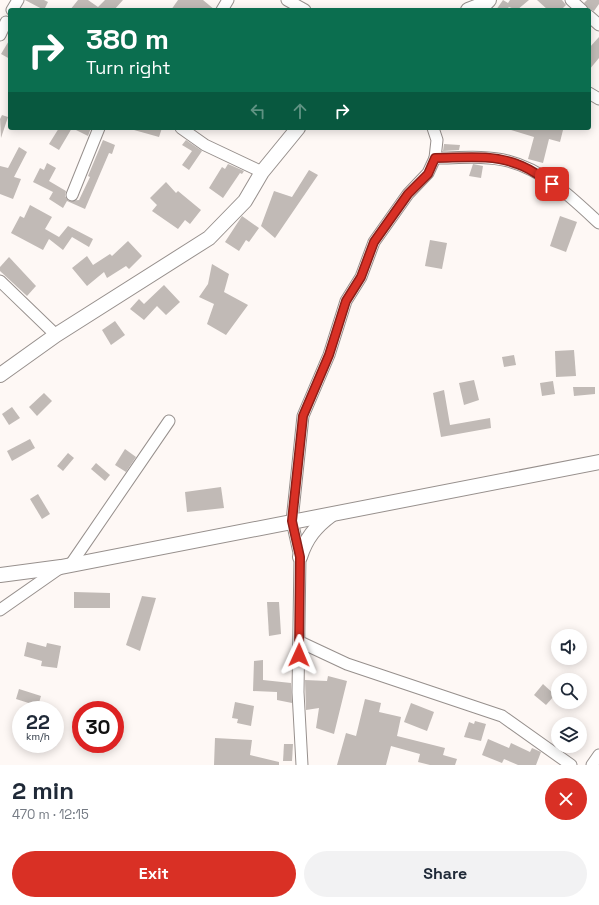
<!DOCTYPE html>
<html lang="en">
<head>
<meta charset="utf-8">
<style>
  :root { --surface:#fff; --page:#f2f2f3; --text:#1f2937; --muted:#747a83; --accent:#d93025 }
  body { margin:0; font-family:"Space Grotesk",sans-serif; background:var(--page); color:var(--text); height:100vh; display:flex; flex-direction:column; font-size:15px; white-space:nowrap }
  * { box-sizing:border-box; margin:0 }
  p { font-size:13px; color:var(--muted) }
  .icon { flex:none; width:22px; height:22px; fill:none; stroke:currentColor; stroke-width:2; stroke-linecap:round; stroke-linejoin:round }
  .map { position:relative; height:765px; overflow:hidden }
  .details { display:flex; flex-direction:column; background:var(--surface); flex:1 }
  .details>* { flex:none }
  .top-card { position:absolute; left:8px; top:8px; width:583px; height:122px; border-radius:4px; box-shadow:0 2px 10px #0003; background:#0b6e4f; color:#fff; overflow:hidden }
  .fabs { position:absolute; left:551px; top:629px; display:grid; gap:8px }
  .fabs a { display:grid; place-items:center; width:36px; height:36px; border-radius:50%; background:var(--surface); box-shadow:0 2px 10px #0003; font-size:20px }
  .speed { position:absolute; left:12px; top:701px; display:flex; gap:8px; font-size:20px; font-weight:700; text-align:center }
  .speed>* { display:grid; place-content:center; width:52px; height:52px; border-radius:50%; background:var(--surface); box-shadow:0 2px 10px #0003; line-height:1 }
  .speed small { font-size:10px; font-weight:400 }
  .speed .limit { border:6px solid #d22; background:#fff; color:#111 }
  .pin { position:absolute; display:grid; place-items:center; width:34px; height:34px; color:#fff; margin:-17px; border-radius:8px; box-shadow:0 2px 6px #0006 }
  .me { position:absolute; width:44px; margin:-22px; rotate:1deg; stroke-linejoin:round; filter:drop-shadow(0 0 3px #0008) }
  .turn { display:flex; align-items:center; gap:14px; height:84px; padding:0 12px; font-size:18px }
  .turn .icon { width:52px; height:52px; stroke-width:2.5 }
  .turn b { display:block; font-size:28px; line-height:34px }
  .lanes { display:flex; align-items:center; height:38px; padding:0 12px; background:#0003; justify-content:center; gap:20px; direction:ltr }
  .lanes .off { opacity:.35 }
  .round { display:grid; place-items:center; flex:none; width:42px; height:42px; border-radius:21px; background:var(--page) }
  .headline { display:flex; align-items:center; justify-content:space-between; height:68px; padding:0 12px }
  h1 { font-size:24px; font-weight:600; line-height:30px }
  .button { display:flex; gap:8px; margin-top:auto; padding:8px 12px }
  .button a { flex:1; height:46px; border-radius:24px; background:var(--accent); color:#fff; font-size:16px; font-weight:600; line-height:46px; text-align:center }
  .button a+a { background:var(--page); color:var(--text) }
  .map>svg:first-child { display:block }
</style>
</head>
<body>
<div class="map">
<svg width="599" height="765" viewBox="0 0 599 765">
  <rect width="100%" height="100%" fill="#fef8f5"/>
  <g fill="#c1bab6">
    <polygon points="25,0 44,0 48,2 44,10"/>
    <polygon points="78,0 88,0 98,7 105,0 123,0 114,10 70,10"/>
    <polygon points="178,0 203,0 215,10 171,10"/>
    <polygon points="503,0 508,3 510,0 529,0 517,10 509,7 506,10 496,10"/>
    <polygon points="537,0 562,0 566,5 561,10 548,10"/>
    <polygon points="587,0 599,0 599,4 594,11 589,9 584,3"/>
    <polygon points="599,37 599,58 589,70 589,48"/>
    <polygon points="10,39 10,59 1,54"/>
    <polygon points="2,115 8,117 1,138 0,119"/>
    <polygon points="59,128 91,128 88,136 72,128 59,150 49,144"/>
    <polygon points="134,128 162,128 159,137 134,130"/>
    <polygon points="511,128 553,128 563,130 560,142 549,139 543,163 528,159 534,137 511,130"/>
    <polygon points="103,140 115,145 112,154 109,153 85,209 67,201 63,208 49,199 53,192 33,182 40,168 44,170 47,163 56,168 49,181 66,191 65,196 69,201 79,200 90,177 88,176"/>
    <polygon points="186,140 202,151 189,170 182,165 192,151 182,145"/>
    <polygon points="444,144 460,145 459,150 443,151"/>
    <polygon points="19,147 27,152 14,177 21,179 13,199 0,194 0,166 8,168"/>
    <polygon points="228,164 244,171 242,174 240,173 223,198 209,188 222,167 225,169"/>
    <polygon points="473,164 483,166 481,178 469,176"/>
    <polygon points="309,170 318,175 275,238 261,226 274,191 292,197"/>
    <polygon points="166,182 176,193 178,191 201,210 190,224 185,220 178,229 152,211 157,205 150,198"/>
    <polygon points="30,205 52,217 45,229 59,237 68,226 93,239 89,247 72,237 63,250 49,239 43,250 11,233 20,216 24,218"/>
    <polygon points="242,216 259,228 249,242 246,240 239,251 225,242"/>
    <polygon points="560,216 577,222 566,252 550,246"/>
    <polygon points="430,240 447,243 442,269 425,266"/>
    <polygon points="128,241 142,256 129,269 126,266 107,278 104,272 87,286 72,268 87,256 93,265 110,254 112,256"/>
    <polygon points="9,257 36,286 27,296 0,271 0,267"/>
    <polygon points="212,264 229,274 224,292 248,305 226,335 207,324 214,304 199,297 208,284"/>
    <polygon points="164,285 180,302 166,315 157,306 144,320 130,309 139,299 144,304"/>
    <polygon points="115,321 125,335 111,345 102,330"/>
    <polygon points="574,350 576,376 556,377 555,351"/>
    <polygon points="514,355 516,365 504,367 502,357"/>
    <polygon points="474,380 479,400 464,405 459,383"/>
    <polygon points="553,381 555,394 542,396 540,383"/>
    <polygon points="573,387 595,387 595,394 574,396"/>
    <polygon points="444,390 450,425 490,418 491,428 441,437 433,393"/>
    <polygon points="44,393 52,401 37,416 29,407"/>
    <polygon points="12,407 20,418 9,425 2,414"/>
    <polygon points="30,439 35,448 12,461 7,451"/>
    <polygon points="125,449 136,457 126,472 115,465"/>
    <polygon points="68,453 74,458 63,471 57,466"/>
    <polygon points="96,463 110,475 105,481 91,469"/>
    <polygon points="221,487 224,508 187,512 185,492"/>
    <polygon points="38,494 50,514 42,519 30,499"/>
    <polygon points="74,592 110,593 110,608 74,608"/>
    <polygon points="142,596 156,598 140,651 126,645"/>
    <polygon points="267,602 279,602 281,634 269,636"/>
    <polygon points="27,642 46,647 47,643 61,646 57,668 41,666 42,661 24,656"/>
    <polygon points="263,660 263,680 291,683 292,703 277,700 277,692 253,691 254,661"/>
    <polygon points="328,676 347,681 334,734 316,728 319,708 306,710 305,680 327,681"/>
    <polygon points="543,684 555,695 546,705 534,695"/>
    <polygon points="19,689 41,696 38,706 16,699"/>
    <polygon points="365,699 381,703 379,712 401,717 397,736 445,748 443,755 457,759 455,765 430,765 418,762 420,754 391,746 386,765 337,765 346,733 356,736"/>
    <polygon points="235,702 254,706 251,726 237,723 238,719 232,718"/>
    <polygon points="411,703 434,712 427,731 404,722"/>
    <polygon points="475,721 486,724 481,741 464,737 469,722 474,724"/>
    <polygon points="215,738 252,740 250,755 279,762 279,765 214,765"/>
    <polygon points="488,739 509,748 511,743 530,752 532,748 541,752 536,765 518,765 504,759 502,763 482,755"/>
    <polygon points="284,744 293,744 292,761 283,761"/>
  </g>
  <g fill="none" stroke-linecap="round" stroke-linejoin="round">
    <defs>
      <g id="minor">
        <polyline points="287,0 305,10"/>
        <polyline points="571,0 582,10"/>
        <polyline points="12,10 18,0"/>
        <polyline points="222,10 228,0"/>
        <polyline points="589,16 599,25"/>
        <polyline points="0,35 6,22 10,24"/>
        <polyline points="589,93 599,99"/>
        <polyline points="181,128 205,145 262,172"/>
        <path d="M 435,158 C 459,158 485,155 508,161 C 544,170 573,199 599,223"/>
        <polyline points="72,195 99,128"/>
        <polyline points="0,281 56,335"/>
        <polyline points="71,564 169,421"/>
        <polyline points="0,610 60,568"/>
        <polyline points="300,642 347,664 502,716 571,765"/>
        <polyline points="302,765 298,692 300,557 292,521 303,416 329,355 346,301 361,277 374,242 408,194 428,173 435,158 437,140 433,128"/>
        <polyline points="592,765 599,755"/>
      </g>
      <g id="tertiary">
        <polyline points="468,10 486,3 489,0"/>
        <polyline points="0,375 56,335 209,238 245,201 262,172 298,128"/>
        <path d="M 300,557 C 306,538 316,526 331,515"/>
        <polyline points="0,575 61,567 599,462"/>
      </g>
    </defs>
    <use href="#minor" stroke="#97908d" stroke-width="13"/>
    <use href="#tertiary" stroke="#97908d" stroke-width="16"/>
    <use href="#minor" stroke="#fff" stroke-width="11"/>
    <use href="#tertiary" stroke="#fff" stroke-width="14"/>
  </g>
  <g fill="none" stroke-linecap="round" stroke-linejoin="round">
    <defs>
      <path id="route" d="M 299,655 L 300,557 L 292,521 L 303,416 L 329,355 L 346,301 L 361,277 L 374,242 L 408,194 L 428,174 L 435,158 C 461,158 492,154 517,164 C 530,168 541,177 552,184"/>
    </defs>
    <use href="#route" stroke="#8d1f18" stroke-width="10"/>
    <use href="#route" stroke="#d93025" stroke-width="7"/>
  </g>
</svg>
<div class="fabs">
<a><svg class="icon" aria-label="sound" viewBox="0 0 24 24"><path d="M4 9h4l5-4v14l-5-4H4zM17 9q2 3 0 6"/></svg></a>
<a><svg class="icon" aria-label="search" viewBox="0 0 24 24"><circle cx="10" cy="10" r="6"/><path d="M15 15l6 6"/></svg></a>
<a><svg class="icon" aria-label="layers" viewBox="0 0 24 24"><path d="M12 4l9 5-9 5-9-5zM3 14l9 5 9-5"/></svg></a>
</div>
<div class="speed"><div>22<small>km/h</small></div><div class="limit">30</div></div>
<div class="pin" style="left:552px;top:184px;background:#d93025"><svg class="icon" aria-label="arrive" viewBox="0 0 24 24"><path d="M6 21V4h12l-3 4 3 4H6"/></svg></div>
<svg class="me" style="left:299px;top:655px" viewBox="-20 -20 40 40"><path d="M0-17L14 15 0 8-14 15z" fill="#d93025" stroke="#fff" stroke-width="4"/></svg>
<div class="top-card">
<div class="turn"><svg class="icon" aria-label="right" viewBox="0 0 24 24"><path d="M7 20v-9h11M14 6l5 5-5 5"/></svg><div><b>380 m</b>Turn right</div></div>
<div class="lanes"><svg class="icon off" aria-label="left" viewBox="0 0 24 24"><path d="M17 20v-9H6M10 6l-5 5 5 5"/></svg><svg class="icon off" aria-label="ahead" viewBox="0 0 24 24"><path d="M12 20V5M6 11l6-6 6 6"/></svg><svg class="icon" aria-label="right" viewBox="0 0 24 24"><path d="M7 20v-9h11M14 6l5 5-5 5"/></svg></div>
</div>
</div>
<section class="details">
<div class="headline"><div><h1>2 min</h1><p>470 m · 12:15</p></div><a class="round" style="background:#d93025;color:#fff"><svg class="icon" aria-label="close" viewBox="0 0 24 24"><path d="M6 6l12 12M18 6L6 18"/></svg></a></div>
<div class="button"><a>Exit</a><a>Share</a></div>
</section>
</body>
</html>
